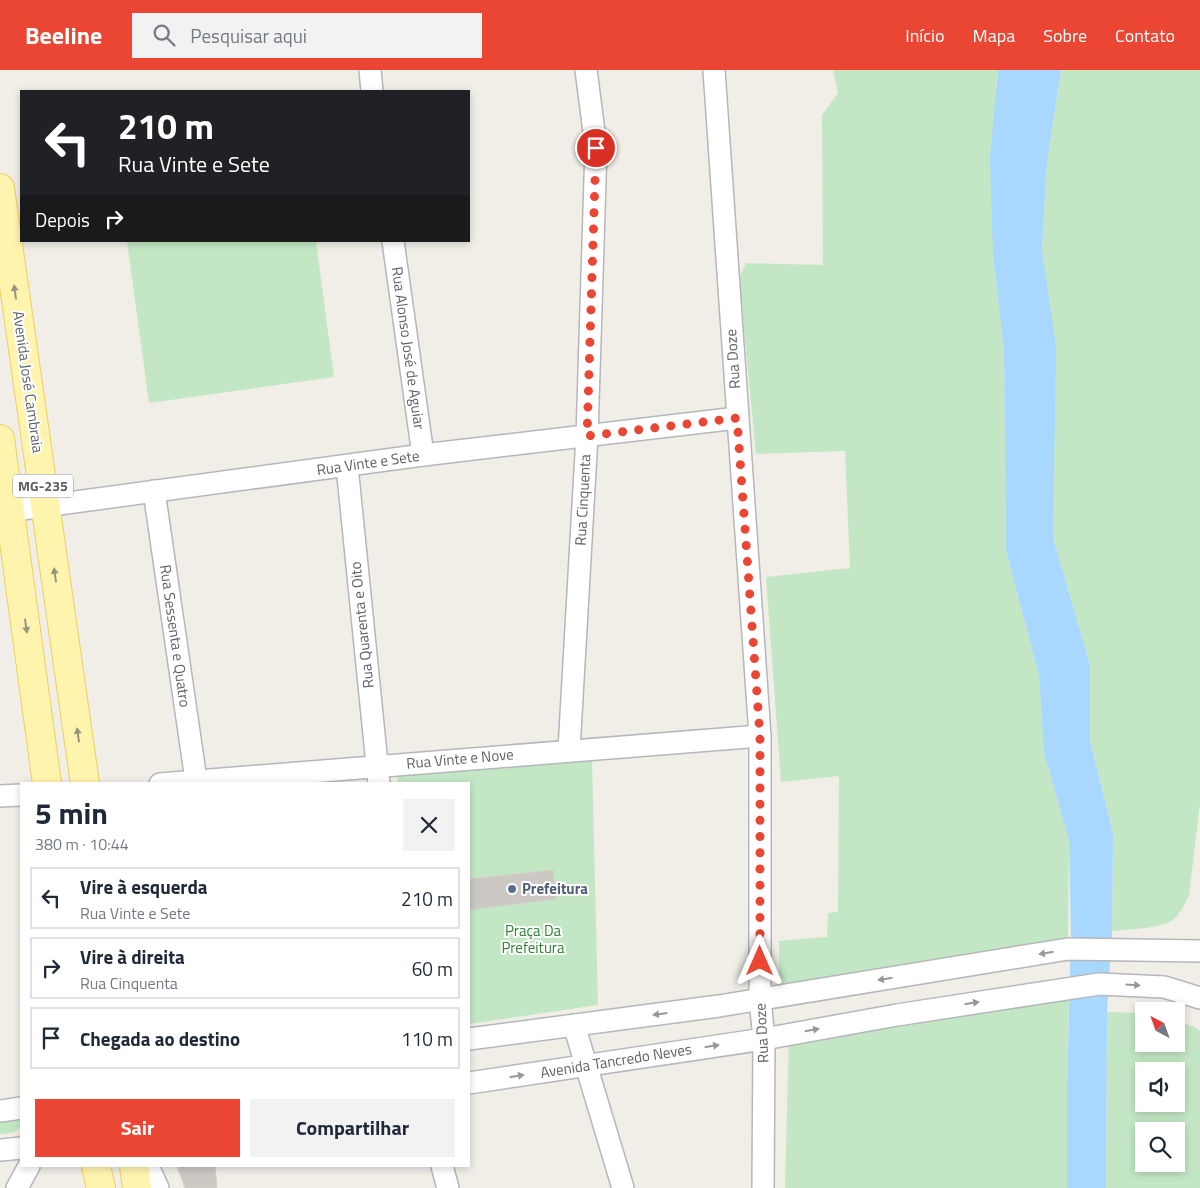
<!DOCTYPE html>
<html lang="pt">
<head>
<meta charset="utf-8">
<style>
  :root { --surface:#fff; --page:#f2f2f3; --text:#1f2937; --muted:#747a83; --line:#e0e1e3; --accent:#ea4633 }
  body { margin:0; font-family:"Titillium Web",sans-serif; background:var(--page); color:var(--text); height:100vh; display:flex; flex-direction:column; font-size:19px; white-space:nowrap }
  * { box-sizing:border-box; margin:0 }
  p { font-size:16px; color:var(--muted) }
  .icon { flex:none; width:28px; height:28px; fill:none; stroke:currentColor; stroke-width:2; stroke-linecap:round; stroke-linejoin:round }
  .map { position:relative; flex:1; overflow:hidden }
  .side { position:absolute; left:20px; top:712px; width:450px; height:385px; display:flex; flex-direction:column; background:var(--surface); border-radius:0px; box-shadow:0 2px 8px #0003 }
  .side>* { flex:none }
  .top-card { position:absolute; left:20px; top:20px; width:450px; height:152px; border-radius:0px; box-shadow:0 2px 8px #0003; background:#202124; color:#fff; overflow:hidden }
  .needle { width:32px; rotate:319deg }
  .fabs { position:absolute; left:1135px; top:932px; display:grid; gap:10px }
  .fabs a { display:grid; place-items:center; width:50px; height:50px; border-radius:0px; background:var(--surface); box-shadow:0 2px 8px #0003; font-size:25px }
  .pin { position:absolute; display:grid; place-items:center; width:42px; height:42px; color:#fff; margin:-21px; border:2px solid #fff; border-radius:50%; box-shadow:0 1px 5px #0007 }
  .me { position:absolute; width:55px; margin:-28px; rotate:0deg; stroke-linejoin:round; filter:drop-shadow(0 0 4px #0008) }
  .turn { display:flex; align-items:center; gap:18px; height:105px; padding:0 15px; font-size:22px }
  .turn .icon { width:65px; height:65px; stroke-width:2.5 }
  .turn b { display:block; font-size:35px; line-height:42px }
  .then { display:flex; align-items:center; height:48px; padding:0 15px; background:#0003; gap:10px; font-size:19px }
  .round { display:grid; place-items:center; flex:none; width:52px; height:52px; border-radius:0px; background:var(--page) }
  .summary { display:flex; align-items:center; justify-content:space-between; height:85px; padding:0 15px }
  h1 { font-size:30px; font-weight:700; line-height:38px }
  .cta { display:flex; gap:10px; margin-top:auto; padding:10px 15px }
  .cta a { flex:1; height:58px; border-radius:0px; background:var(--accent); color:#fff; font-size:20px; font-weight:700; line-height:58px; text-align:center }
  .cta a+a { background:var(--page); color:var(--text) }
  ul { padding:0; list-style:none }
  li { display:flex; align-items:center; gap:15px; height:62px; margin:0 10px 8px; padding:0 5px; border:2px solid var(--line); border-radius:0px }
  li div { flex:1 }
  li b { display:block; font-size:19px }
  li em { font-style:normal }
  header { display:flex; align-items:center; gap:30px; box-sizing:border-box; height:70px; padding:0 25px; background:var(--accent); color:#fff }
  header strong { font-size:24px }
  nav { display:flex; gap:28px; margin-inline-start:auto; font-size:18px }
  .search { width:350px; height:45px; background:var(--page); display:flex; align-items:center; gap:12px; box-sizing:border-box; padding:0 18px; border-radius:0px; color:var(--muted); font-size:19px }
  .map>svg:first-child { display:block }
</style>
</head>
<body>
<header>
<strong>Beeline</strong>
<div class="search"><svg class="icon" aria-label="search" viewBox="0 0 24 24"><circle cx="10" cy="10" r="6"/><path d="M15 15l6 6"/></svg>Pesquisar aqui</div>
<nav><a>Início</a><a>Mapa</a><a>Sobre</a><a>Contato</a></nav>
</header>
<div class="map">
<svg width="1200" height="1118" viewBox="0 0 1200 1118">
  <rect width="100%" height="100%" fill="#f0eee7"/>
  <g fill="#c3e7c4" fill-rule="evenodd">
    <polygon points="833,0 998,0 996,16 993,185 1004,282 1006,481 1039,605 1044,683 1069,770 1068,879 779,926 779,871 827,867 828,843 838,842 839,706 781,712 766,507 850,498 845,381 756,384 739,209 746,193 823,195 822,45 838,23"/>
    <path d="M 1061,0 L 1200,0 L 1200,733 L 1189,826 C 1185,833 1181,843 1174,849 C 1161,859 1129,859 1112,861 L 1113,763 L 1090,671 L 1090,595 L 1053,468 L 1054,374 L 1042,180 L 1047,92 Z"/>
    <polygon points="127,171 316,171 334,307 149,333"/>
    <polygon points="592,689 598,935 469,954 469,714 398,714 397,705"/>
    <polygon points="1069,925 1067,1017 1067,1118 785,1118 789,964"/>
    <path d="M 1107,942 L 1144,943 L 1144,974 L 1176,974 L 1176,950 L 1194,957 L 1200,961 L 1200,1118 L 1106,1118 ZM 1144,1001 L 1176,1001 L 1176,1034 L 1144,1034 ZM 1144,1061 L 1176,1061 L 1176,1094 L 1144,1094 Z"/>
    <path d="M 0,1047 L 18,1048 L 21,1053 C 19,1064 9,1063 0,1064 Z"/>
  </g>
  <polygon fill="#a8d7ff" points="998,0 1061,0 1047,92 1042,180 1056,276 1053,468 1090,595 1090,671 1113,763 1112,861 1107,942 1106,1118 1067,1118 1067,1017 1071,863 1069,770 1044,683 1039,605 1006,481 1004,282 993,185 990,88"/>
  <g fill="#ccc9c4" stroke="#d5d0c5">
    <polygon points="553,800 556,829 469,840 469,809"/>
    <polygon points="177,1096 215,1096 217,1118 185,1118"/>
  </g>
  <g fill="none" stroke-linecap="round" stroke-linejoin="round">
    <defs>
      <g id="minor">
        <polyline points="370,0 372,21"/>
        <polyline points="714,0 760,666 760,929 764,969 763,1118"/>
        <polyline points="393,171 423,385"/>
        <polyline points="347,396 379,714"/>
        <polyline points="154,421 196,710"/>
        <polyline points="0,442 423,385 737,348"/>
        <polyline points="569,680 587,366 596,77 586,0"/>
        <polyline points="160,714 760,666"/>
        <polyline points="0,726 21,725"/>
        <polyline points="574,955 623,1118"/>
        <polyline points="469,969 719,936 1068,879 1200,881"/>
        <polyline points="469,1013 764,969 897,945 1099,914 1164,917 1200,928"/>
        <polyline points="0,1041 21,1038"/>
        <polyline points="0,1080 21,1078"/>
        <polyline points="148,1096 158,1118"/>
        <polyline points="442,1096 448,1118"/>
        <polyline points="17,1118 29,1096"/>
      </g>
      <g id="major">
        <polyline points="0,118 85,714"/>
        <polyline points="0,369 47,714"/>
        <polyline points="96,1096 101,1118"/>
        <polyline points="134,1096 137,1118"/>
      </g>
    </defs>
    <use href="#minor" stroke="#b4b7bb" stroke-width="24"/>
    <use href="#major" stroke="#f2cd5e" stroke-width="30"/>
    <use href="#minor" stroke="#fff" stroke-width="21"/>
    <use href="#major" stroke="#fff4ad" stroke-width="28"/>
  </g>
  <defs><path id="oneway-solid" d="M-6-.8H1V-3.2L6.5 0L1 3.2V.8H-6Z" transform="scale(1.25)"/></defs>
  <g fill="#969580">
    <use href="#oneway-solid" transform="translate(15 222) rotate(-98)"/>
    <use href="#oneway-solid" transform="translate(55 505) rotate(-98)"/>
    <use href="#oneway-solid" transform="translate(26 556) rotate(82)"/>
    <use href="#oneway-solid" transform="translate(78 665) rotate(-98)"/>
  </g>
  <g fill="#96999c">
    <use href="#oneway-solid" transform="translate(1046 883) rotate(171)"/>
    <use href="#oneway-solid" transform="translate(885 909) rotate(171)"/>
    <use href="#oneway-solid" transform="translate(1133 915) rotate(3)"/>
    <use href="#oneway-solid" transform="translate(972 933) rotate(-9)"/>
    <use href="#oneway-solid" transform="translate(660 944) rotate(173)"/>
    <use href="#oneway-solid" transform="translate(812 960) rotate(-10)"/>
    <use href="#oneway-solid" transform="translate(712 976) rotate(-9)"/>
    <use href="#oneway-solid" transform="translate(517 1006) rotate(-9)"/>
  </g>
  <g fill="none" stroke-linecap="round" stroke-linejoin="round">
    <polyline stroke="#ea4633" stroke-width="9" stroke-dasharray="0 16.2" points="596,78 587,366 737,348 760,666 760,891"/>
  </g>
  <circle fill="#5c6f8a" stroke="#fff" stroke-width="2" cx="512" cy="819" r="5"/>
  <g text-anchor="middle" stroke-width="4" stroke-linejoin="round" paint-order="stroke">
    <rect fill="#fff" stroke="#8e9195" stroke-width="1" x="13" y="404.5" width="60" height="23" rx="4"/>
    <g font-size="14" font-weight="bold" fill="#5e6267">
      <text x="43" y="421">MG-235</text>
    </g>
    <g font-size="15" fill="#5e6267" stroke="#fff">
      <text transform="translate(408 278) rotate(82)" y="5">Rua Alonso José de Aguiar</text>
      <text transform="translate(733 289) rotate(-94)" y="5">Rua Doze</text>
      <text transform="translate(28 312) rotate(82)" y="5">Avenida José Cambraia</text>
      <text transform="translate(368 393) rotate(-8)" y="5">Rua Vinte e Sete</text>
      <text transform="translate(583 430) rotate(-87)" y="5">Rua Cinquenta</text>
      <text transform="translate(362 555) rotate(-96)" y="5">Rua Quarenta e Oito</text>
      <text transform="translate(175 566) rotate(82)" y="5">Rua Sessenta e Quatro</text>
      <text transform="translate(460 689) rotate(-5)" y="5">Rua Vinte e Nove</text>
      <text transform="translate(762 963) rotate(-93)" y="5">Rua Doze</text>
      <text transform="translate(616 991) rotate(-9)" y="5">Avenida Tancredo Neves</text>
    </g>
    <g font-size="15" font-weight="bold" fill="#4e5e75" stroke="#fff" text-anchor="start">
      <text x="522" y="824">Prefeitura</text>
    </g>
    <g font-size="15" fill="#33813a" stroke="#fff">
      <text x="533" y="866">Praça Da<tspan x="533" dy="17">Prefeitura</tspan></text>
    </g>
  </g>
</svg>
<div class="fabs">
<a><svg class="needle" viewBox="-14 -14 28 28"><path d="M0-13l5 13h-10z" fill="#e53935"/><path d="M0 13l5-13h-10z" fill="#747a83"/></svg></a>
<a><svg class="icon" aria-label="sound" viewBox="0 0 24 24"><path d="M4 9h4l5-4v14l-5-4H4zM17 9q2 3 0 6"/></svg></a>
<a><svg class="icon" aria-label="search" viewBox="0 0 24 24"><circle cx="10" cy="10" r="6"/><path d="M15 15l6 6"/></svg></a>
</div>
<div class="pin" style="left:596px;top:78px;background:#d93025"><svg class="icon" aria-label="arrive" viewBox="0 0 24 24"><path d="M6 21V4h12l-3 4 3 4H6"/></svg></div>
<svg class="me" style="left:760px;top:891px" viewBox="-20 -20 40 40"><path d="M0-17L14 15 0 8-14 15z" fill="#ea4633" stroke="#fff" stroke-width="4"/></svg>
<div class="top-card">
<div class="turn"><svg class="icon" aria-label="left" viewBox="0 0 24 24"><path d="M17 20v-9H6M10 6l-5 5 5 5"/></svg><div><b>210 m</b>Rua Vinte e Sete</div></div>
<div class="then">Depois<svg class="icon" aria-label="right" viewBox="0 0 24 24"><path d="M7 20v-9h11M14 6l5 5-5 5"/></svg></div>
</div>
<section class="side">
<div class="summary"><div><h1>5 min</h1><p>380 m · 10:44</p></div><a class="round"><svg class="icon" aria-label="close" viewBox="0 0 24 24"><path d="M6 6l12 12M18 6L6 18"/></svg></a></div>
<ul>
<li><svg class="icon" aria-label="left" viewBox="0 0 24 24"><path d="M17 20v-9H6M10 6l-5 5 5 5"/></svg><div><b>Vire à esquerda</b><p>Rua Vinte e Sete</p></div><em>210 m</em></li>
<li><svg class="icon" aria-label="right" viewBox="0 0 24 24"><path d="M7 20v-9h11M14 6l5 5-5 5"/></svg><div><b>Vire à direita</b><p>Rua Cinquenta</p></div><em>60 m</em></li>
<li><svg class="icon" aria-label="arrive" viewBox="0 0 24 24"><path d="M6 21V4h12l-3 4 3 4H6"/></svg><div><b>Chegada ao destino</b></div><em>110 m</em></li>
</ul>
<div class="cta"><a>Sair</a><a>Compartilhar</a></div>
</section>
</div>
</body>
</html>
